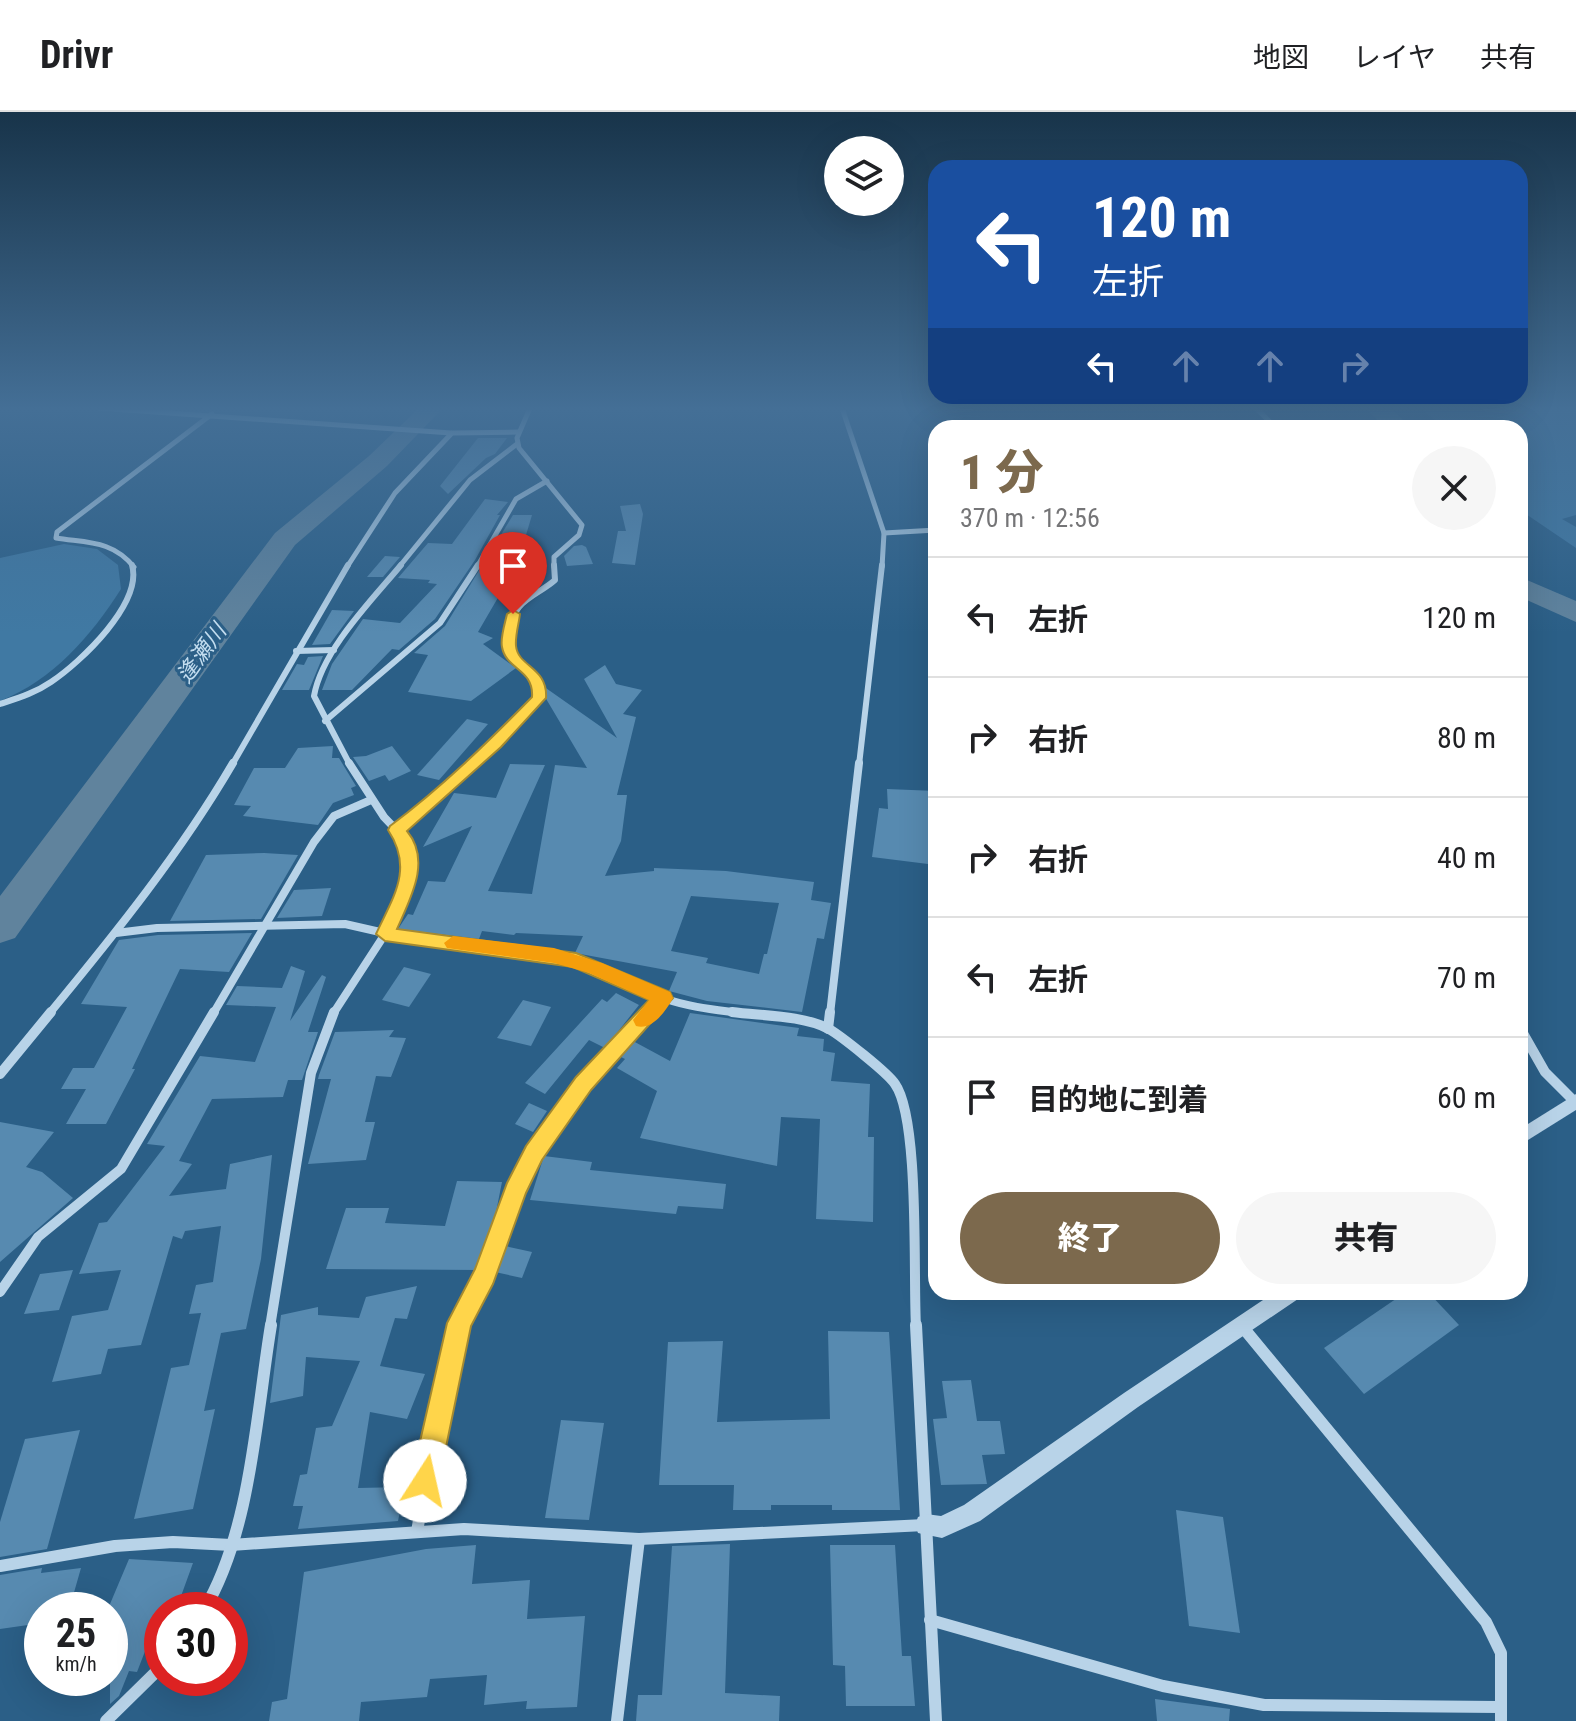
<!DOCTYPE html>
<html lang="ja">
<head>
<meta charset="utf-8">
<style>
  :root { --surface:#fff; --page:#f6f6f6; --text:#202124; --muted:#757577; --line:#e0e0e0; --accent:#7c694d }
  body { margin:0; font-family:"Roboto Condensed","Noto Sans JP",sans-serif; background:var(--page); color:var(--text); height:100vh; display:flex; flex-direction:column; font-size:30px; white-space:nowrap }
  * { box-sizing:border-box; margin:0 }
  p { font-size:26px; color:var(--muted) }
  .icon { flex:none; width:44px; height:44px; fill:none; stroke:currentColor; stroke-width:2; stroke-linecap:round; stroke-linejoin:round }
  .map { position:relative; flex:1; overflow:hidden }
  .details { position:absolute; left:928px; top:308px; width:600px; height:880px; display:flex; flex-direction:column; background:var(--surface); border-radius:24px; box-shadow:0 8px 32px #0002 }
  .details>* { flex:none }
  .guide { position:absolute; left:928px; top:48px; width:600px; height:244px; border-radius:24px; box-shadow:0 8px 32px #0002; background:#1a4fa0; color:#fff; overflow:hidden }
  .tools { position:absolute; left:824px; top:24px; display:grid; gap:16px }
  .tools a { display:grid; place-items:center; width:80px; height:80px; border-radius:50%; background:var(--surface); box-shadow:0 8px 32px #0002; font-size:40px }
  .speed { position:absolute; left:24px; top:1480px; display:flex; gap:16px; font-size:40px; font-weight:700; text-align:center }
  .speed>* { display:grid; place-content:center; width:104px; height:104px; border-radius:50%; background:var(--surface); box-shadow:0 8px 32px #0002; line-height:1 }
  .speed small { font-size:20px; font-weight:400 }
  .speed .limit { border:12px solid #d22; background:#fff; color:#111 }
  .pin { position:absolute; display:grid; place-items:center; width:68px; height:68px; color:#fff; margin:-82px -34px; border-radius:50% 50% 50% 0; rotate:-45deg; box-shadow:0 0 8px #0007 }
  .pin .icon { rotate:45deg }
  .me { position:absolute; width:88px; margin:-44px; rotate:10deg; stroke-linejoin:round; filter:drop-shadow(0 0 6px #0008) }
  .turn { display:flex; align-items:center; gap:28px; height:168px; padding:0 32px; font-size:36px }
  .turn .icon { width:104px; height:104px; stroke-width:2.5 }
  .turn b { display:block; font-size:56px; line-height:68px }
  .lanes { display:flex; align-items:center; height:76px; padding:0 32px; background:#0003; justify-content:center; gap:40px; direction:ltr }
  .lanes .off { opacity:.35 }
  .round { display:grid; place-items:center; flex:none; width:84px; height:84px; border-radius:42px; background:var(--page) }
  .headline { display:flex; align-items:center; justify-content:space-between; height:136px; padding:0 32px }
  h1 { font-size:48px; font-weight:800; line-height:60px; color:var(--accent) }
  .cta { display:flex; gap:16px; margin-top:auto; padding:16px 32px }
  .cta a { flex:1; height:92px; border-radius:48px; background:var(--accent); color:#fff; font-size:32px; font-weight:800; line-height:92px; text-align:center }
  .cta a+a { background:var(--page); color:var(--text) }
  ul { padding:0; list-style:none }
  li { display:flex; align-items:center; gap:24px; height:120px; padding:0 32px; border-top:2px solid var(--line) }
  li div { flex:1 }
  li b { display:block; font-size:30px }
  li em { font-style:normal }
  header { display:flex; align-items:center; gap:48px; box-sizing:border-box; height:112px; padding:0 40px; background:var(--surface); border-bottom:2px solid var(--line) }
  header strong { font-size:38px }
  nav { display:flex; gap:44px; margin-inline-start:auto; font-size:28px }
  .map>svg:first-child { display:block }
</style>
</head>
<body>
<header>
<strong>Drivr</strong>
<nav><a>地図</a><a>レイヤ</a><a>共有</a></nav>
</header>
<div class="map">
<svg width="1576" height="1609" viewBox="0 0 1576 1609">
  <rect width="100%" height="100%" fill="#2b5f87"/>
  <g fill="#4079a3">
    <polygon points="1421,296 1576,296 1576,403 1562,407 1576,415 1576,436 1520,398 1520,316 1444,316"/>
    <path d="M 64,432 L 97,437 L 118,453 L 121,477 C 91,524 53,568 0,589 L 0,446 Z"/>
  </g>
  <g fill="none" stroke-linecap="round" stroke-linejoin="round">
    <g fill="#60839d" fill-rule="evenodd">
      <polygon points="419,296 443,296 387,354 295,433 15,826 0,831 0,784 275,421 369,344"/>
      <polygon points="1365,296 1390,296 1412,316 1386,316"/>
      <polygon points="1520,465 1576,489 1576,510 1520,485"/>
    </g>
  </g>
  <g fill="#578ab0" fill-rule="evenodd">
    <polygon points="478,326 507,326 495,342 486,346 448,382 440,374"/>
    <polygon points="485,387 508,390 497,403 500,403 475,448 435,507 399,538 392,537 352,578 322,578 332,552 363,507 400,511 437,472 428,471 430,468 398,466 428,431 452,432"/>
    <polygon points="640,392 643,402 635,453 612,451 618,419 626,419 620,394"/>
    <polygon points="513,403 532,403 520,443 528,441 518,466 514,466 510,477 503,477 478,520 493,526 483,532 516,556 471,589 408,580 428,543 414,541 445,514"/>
    <polygon points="582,433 586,435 593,452 567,454 564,444 574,434"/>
    <polygon points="385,444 400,445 383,465 367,465"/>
    <polygon points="332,498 354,499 330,532 312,533"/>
    <polygon points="323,544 309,578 282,578 297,552 304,553 308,545"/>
    <path d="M 605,553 L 616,572 L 642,578 L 623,602 L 636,605 L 617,683 L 627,683 L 621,729 L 605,764 L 654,759 L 654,756 L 726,759 L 814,770 L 811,788 L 831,791 L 824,827 L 817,826 L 802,900 L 707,889 L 669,879 L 677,860 L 575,841 L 583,824 L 516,821 L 514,823 L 482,819 L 479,827 L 398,817 L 408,802 L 413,803 L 428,769 L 445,770 L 472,714 L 423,735 L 454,681 L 496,686 L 510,652 L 545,653 L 488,779 L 532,782 L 555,653 L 587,656 L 545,585 L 543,574 L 617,626 L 584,567 ZM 691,784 L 779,791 L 767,842 L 764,842 L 759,862 L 706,851 L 708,846 L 671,839 Z"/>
    <polygon points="467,607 488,612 439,668 417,663"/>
    <polygon points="333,634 332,646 339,646 356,674 351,676 354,683 333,691 318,713 243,704 251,694 234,693 254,656 285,656 298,636"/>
    <polygon points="392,634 411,659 389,669 385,663 369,669 353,645 366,644"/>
    <polygon points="887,677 936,679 936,753 872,745 879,696 888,697"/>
    <polygon points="264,741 298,743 261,807 170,809 206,743"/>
    <polygon points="331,776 322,804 277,806 294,778"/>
    <polygon points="252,821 229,860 180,857 132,957 135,957 106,1012 66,1012 86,977 61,977 73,956 94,956 127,895 81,892 119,828 158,823"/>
    <polygon points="291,854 305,859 290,909 322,863 326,865 308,920 318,920 302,968 288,968 283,985 212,987 179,1049 192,1052 169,1084 226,1077 230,1052 272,1043 261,1147 246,1217 221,1221 204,1299 215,1297 193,1397 134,1407 171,1256 189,1253 201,1201 189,1202 196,1173 213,1170 221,1114 185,1119 182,1127 173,1124 141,1233 108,1237 101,1262 52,1270 72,1204 108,1198 121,1158 79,1162 99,1111 107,1110 165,1034 147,1032 200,944 255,950 276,895 226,893 237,874 282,876"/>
    <polygon points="404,855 431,862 409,895 382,888"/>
    <polygon points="616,881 639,893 605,936 589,928 545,982 525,971 602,887 607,890"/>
    <polygon points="523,888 551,895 531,934 497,926"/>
    <polygon points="690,901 799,916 797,924 824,927 823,939 835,941 831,969 870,972 868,1025 874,1025 873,1110 816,1107 820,1007 781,1005 777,1054 640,1026 657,979 617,956 625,947 619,944 633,929 670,949"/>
    <polygon points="394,918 389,925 406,926 391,965 376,964 365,1010 375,1010 366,1048 308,1052 331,967 318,967 319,963 335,920"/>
    <polygon points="529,991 547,999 533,1020 515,1012"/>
    <polygon points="0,1010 54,1020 26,1055 42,1060 73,1086 0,1150"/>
    <polygon points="544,1044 592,1050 590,1058 726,1072 723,1097 678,1094 676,1102 530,1088"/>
    <polygon points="457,1069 502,1070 490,1130 478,1158 326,1157 346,1096 389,1096 385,1111 445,1114"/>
    <polygon points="505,1134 532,1140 522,1166 495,1160"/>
    <polygon points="73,1158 59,1198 24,1202 40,1162"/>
    <polygon points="417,1174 407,1207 395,1206 380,1254 425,1262 407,1307 370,1300 358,1376 405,1375 398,1409 298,1417 303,1394 293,1394 300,1363 307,1362 316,1316 332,1314 360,1249 306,1245 303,1284 270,1291 281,1203 318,1195 318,1203 359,1206 366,1185"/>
    <polygon points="1406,1180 1428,1180 1459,1213 1364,1282 1324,1236"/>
    <polygon points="828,1219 889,1220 900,1398 832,1398 832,1393 771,1393 771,1398 733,1398 734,1373 659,1373 668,1230 723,1229 717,1310 830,1307"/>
    <polygon points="971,1268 977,1309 1000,1309 1005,1342 982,1343 987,1372 941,1373 933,1307 947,1306 942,1269"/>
    <polygon points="561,1308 604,1311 589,1408 545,1406"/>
    <polygon points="80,1318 47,1437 0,1445 0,1410 25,1327"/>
    <polygon points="1176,1398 1223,1405 1240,1521 1189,1514"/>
    <polygon points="730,1432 725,1581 780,1584 779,1609 636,1609 638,1583 662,1583 672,1434"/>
    <polygon points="476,1433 472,1472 530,1468 527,1507 585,1504 577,1595 526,1597 527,1589 484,1593 487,1563 430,1567 427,1585 361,1590 359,1609 269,1609 272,1590 287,1587 304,1460 426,1437"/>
    <polygon points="830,1433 895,1433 902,1544 911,1544 915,1594 846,1594 845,1554 833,1553"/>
    <polygon points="129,1447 193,1451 176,1498 161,1498 137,1560 129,1559 119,1584 110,1592 110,1492"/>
    <polygon points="42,1456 41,1461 81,1456 69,1498 42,1498 42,1511 0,1517 0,1463"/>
    <polygon points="1155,1587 1230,1597 1229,1609 1157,1609"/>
  </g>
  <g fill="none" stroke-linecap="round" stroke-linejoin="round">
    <g stroke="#b8d3e8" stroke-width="5">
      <polyline points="99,296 451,321"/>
      <polyline points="530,296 517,326 519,336 582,413 579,423 554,445 554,455"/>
      <polyline points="842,296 884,421 882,455"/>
      <polyline points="1256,296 1276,316"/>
      <polyline points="884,421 936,418"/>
      <path d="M 134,455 C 112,428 87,431 56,426 L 57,420 L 212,302"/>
      <polyline points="347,455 395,381 452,321 519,320"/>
      <polyline points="399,455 470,368 517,332"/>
      <polyline points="477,455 516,387 547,369"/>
    </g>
    <g stroke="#b8d3e8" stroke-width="6">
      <polyline points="296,539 334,538"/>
      <path d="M 0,592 C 18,586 35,581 51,570 C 81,550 143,491 132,453"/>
      <polyline points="325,609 440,511 478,453"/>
      <polyline points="232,653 348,453"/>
      <path d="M 350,653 L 314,584 C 322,538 372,488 401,453"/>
      <path d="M 473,653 L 539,586 C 538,554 505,554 510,519 C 511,511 513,502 519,495 C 528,484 544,478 555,468 L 554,453"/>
      <polyline points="859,653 882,453"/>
    </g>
    <g stroke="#b8d3e8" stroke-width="8">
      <polyline points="396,718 422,699 475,651"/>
      <path d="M 116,821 L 157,816 L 345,812 L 402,825 L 554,843 C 593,852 627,874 666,887 C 692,896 719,898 746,902"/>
      <path d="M 49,902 C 115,822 181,740 233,651"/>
      <polyline points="213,902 314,730 334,704 371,688"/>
      <polyline points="333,902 385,822 400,795 410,766 404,726 384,705 349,651"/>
      <polyline points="648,902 663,886"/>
      <polyline points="830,902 859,651"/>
    </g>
    <g stroke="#b8d3e8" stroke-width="10">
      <path d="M 732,900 C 762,904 802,903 829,917 C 841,924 888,961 895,972 C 920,1007 913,1165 916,1215"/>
      <polyline points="1520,916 1545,960 1576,991"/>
      <polyline points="828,917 830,900"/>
      <polyline points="0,962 51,900"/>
      <polyline points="0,1180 38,1125 121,1057 214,900"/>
      <polyline points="1241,1213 1243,1215"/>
      <polyline points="270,1215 311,961 334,900"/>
      <path d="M 458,1215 C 463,1195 477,1180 486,1161 C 503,1122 512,1079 534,1042 C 565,988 608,944 650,900"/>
    </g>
    <g stroke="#b8d3e8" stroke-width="12">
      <polyline points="916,1213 936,1609"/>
      <polyline points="1241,1213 1486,1510 1501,1541 1501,1609"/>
      <polyline points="417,1420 434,1318 458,1213"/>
      <polyline points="0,1454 115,1434 173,1430 231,1433 464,1417 639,1427 925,1413"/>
      <path d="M 204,1498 C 251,1419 256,1304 271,1213"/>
      <polyline points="930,1508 1163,1574 1264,1593 1499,1595"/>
      <polyline points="106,1609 162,1554"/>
      <polyline points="617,1609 639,1427"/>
    </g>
    <g fill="#b8d3e8" fill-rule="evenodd">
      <polygon points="1576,982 1576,998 1520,1033 1520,1017"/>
      <polygon points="1275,1180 1300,1180 1298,1187 1138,1295 980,1409 942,1426 918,1421 915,1413 918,1405 926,1402 941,1404 964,1393 1124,1281"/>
    </g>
  </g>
  <linearGradient id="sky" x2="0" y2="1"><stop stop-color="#18344a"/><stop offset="0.57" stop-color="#446f96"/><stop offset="1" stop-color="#446f96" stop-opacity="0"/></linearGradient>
  <rect width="1576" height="521" fill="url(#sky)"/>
  <path fill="#ffd54a" stroke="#a68a30" stroke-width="2" d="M 513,498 L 520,502 C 519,511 515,524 516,534 C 518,555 548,555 546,586 L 501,635 L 407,719 C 432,749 410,787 397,817 L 576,841 L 670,880 L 673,886 L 591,978 L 542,1048 L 526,1081 L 493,1172 L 471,1214 L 439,1369 L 435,1379 L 425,1383 L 415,1379 L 411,1369 L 447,1211 L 475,1157 L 507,1071 L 526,1034 L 576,965 L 649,888 L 573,855 L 385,829 L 376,822 C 393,785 414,757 388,718 L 390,714 C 441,676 487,631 532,585 C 534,557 506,558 502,535 C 500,526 505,511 507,502 Z"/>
  <path fill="#f59e0b" d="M 453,824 L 554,836 L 602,851 L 670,880 L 673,886 C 666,899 652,919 636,914 L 633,908 L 649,888 L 589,861 L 554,851 L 447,836 L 444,831 Z"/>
  <g text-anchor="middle" stroke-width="6" stroke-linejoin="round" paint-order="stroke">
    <g font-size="22" font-style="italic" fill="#c3ddef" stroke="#2b5f87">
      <text transform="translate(201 541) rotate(-54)" y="8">逢瀬川</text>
    </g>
  </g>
</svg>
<div class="tools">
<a><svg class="icon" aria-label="layers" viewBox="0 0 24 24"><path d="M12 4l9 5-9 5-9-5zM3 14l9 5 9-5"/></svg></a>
</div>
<div class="speed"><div>25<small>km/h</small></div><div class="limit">30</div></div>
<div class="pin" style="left:513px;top:502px;background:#d93025"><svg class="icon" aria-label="arrive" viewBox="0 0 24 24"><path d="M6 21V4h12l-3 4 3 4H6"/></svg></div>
<svg class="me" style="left:425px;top:1369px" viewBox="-20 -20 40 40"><circle r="19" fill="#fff"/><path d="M0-13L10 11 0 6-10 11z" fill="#ffd54a"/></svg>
<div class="guide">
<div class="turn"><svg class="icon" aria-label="left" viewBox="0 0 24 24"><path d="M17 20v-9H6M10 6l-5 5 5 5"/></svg><div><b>120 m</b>左折</div></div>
<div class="lanes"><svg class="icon" aria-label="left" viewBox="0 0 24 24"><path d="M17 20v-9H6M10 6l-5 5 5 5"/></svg><svg class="icon off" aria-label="ahead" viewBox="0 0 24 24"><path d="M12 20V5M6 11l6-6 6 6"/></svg><svg class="icon off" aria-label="ahead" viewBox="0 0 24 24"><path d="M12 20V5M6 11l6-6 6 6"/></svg><svg class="icon off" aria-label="right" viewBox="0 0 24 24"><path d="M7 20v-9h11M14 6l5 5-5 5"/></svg></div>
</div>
<section class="details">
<div class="headline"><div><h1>1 分</h1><p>370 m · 12:56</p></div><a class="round"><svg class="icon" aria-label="close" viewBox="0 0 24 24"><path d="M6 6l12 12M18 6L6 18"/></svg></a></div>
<ul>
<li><svg class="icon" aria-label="left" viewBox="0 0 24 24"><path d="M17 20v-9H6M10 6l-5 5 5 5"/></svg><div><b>左折</b></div><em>120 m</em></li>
<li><svg class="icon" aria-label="right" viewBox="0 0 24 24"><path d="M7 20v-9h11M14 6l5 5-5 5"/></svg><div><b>右折</b></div><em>80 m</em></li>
<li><svg class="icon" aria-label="right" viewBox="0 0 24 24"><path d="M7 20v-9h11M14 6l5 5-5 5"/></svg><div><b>右折</b></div><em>40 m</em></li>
<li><svg class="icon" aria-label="left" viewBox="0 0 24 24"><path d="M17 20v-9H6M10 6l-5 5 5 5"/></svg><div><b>左折</b></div><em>70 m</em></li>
<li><svg class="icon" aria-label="arrive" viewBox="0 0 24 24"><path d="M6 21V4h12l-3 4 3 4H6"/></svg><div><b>目的地に到着</b></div><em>60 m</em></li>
</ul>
<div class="cta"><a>終了</a><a>共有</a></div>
</section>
</div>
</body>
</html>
